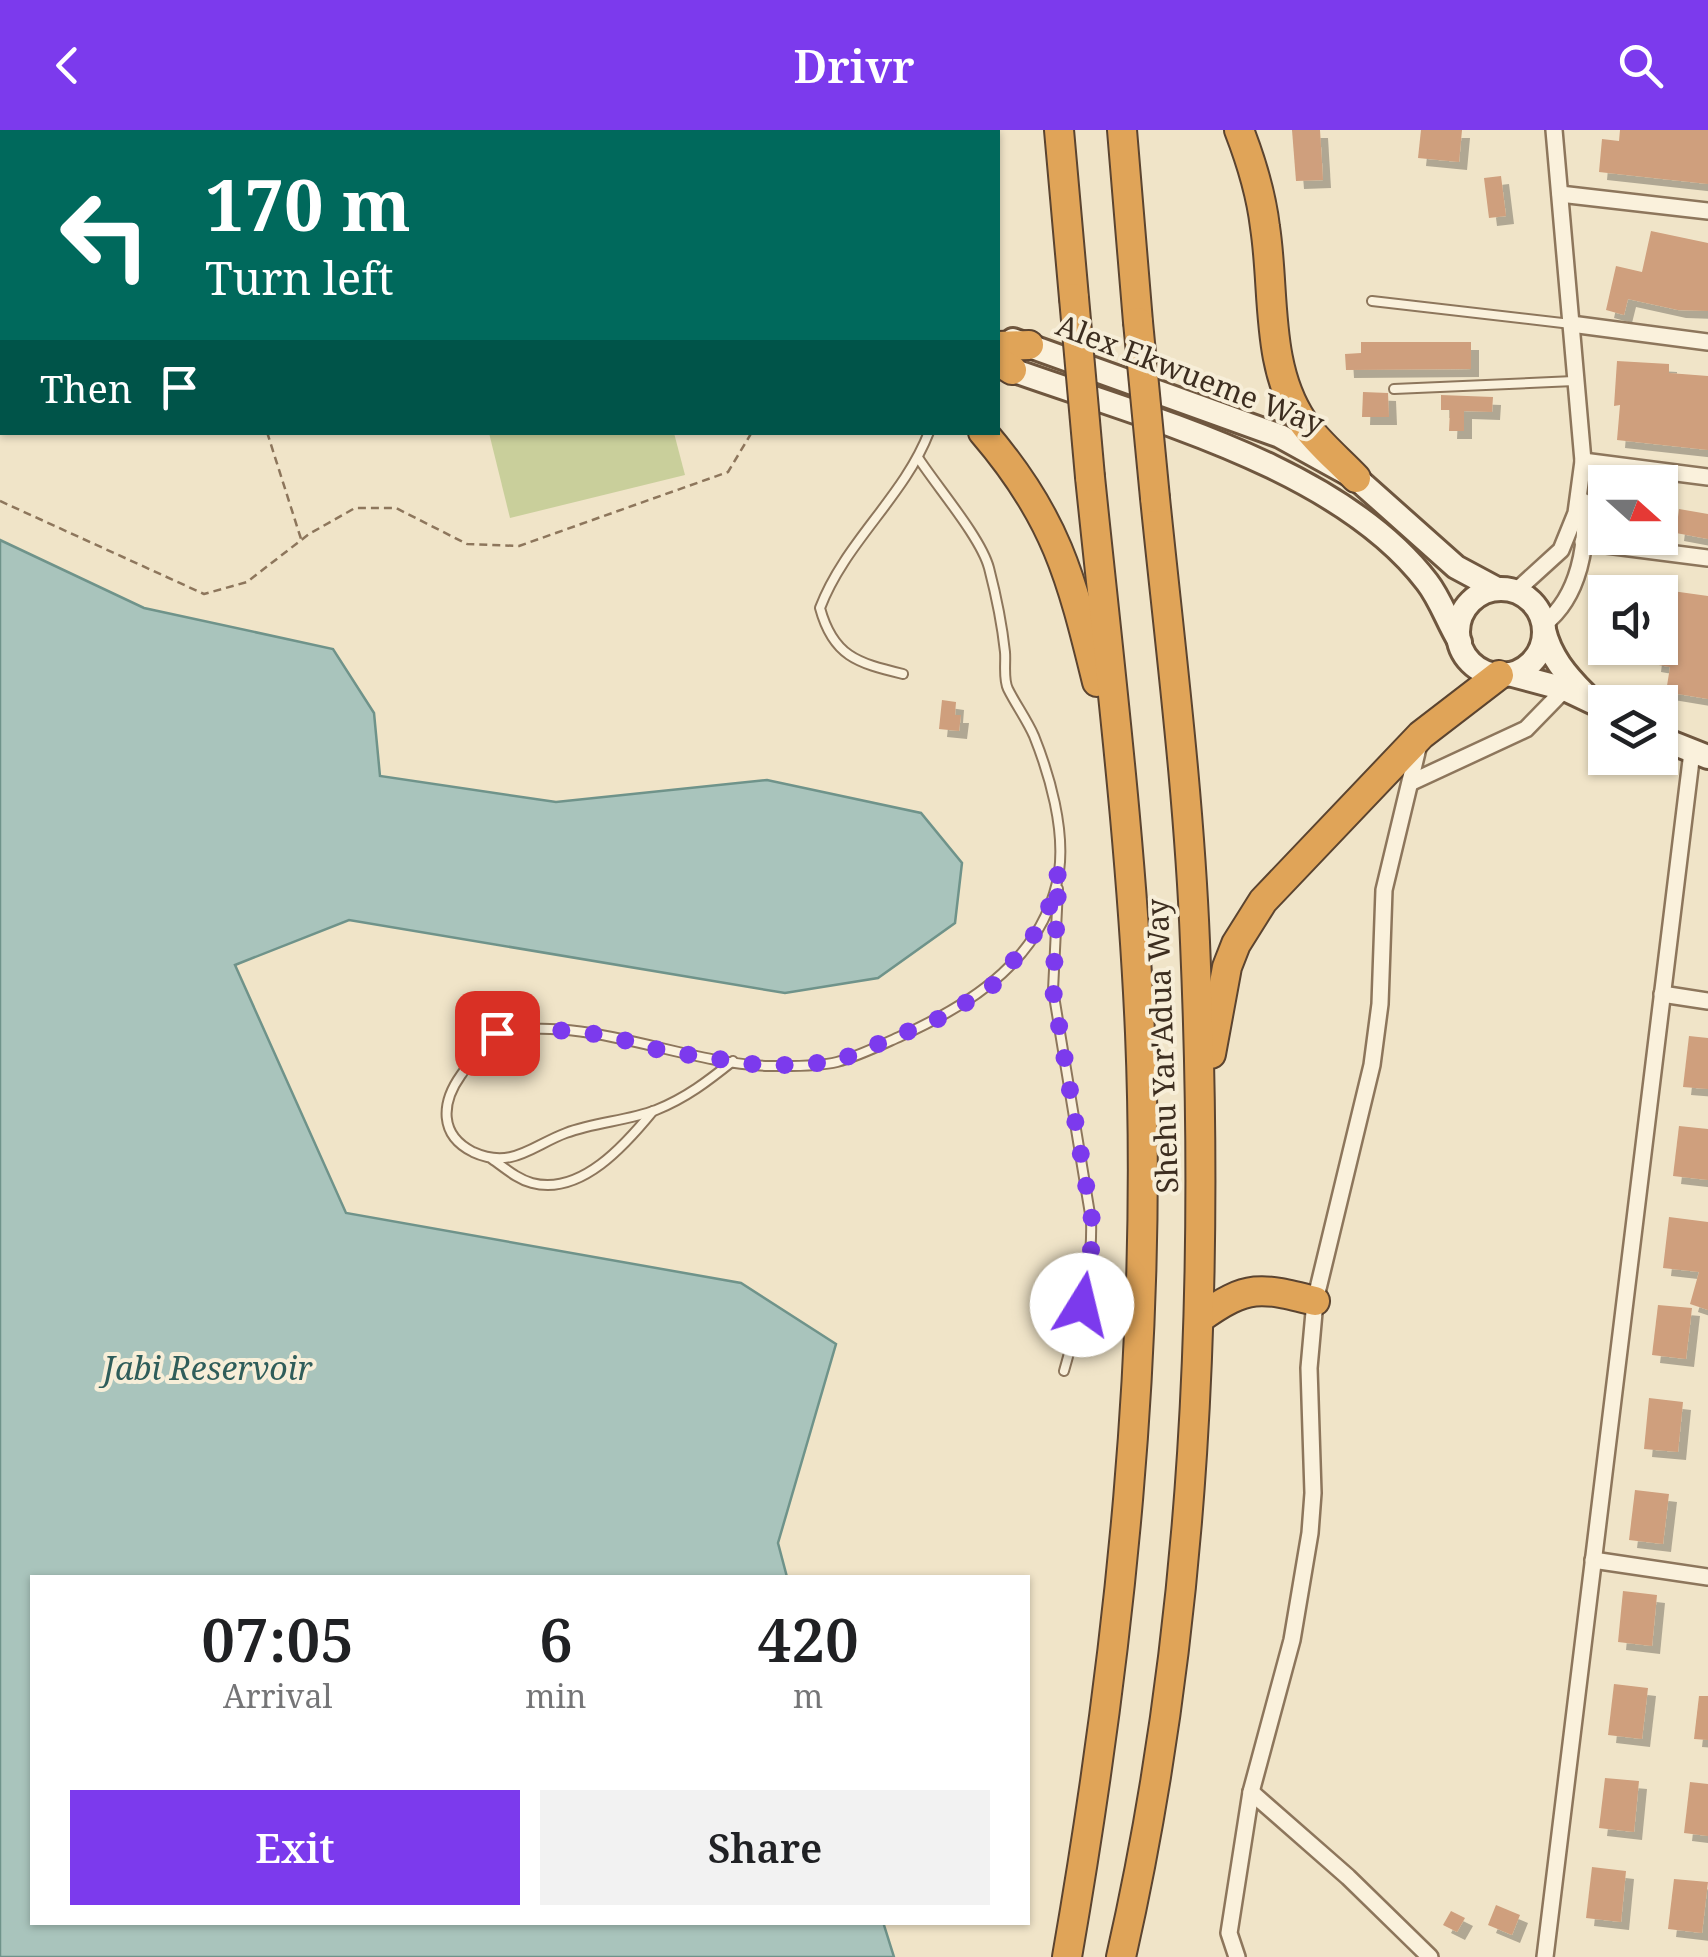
<!DOCTYPE html>
<html lang="en">
<head>
<meta charset="utf-8">
<style>
  :root { --surface:#fff; --page:#f2f2f2; --text:#202124; --muted:#757577; --accent:#7c3aed }
  body { margin:0; font-family:"Noto Serif",serif; background:var(--page); color:var(--text); height:100vh; display:flex; flex-direction:column; font-size:38px; white-space:nowrap }
  * { box-sizing:border-box; margin:0 }
  p { font-size:32px; color:var(--muted) }
  .icon { flex:none; width:55px; height:55px; fill:none; stroke:currentColor; stroke-width:2; stroke-linecap:round; stroke-linejoin:round }
  .map { position:relative; flex:1; overflow:hidden }
  .drawer { position:absolute; left:30px; top:1445px; width:1000px; height:350px; display:flex; flex-direction:column; background:var(--surface); border-radius:0px; box-shadow:0 2px 8px #0004 }
  .drawer>* { flex:none }
  .guide { position:absolute; left:0px; top:0px; width:1000px; height:305px; box-shadow:0 2px 8px #0004; background:#00695c; color:#fff; overflow:hidden }
  .needle { width:65px; rotate:111deg }
  .buttons { position:absolute; left:1588px; top:335px; display:grid; gap:20px }
  .buttons a { display:grid; place-items:center; width:90px; height:90px; border-radius:0px; background:var(--surface); box-shadow:0 2px 8px #0004; font-size:50px }
  .pin { position:absolute; display:grid; place-items:center; width:85px; height:85px; color:#fff; margin:-42px; border-radius:20px; box-shadow:0 5px 15px #0006 }
  .me { position:absolute; width:110px; margin:-55px; rotate:9deg; stroke-linejoin:round; filter:drop-shadow(0 0 8px #0008) }
  .turn { display:flex; align-items:center; gap:35px; height:210px; padding:0 40px; font-size:45px }
  .turn .icon { width:130px; height:130px; stroke-width:2.5 }
  .turn b { display:block; font-size:70px; line-height:85px }
  .then { display:flex; align-items:center; height:95px; padding:0 40px; background:#0003; gap:20px; font-size:38px }
  .eta { display:flex; justify-content:space-evenly; align-items:center; height:170px; text-align:center }
  .eta b { font-size:60px; font-weight:600; line-height:70px }
  .action { display:flex; gap:20px; margin-top:auto; padding:20px 40px }
  .action a { flex:1; height:115px; border-radius:0px; background:var(--accent); color:#fff; font-size:40px; font-weight:600; line-height:115px; text-align:center }
  .action a+a { background:var(--page); color:var(--text) }
  header { display:flex; justify-content:space-between; align-items:center; height:130px; padding:0 40px; background:var(--accent); color:#fff; font-size:45px; font-weight:600 }
  .map>svg:first-child { display:block }
</style>
</head>
<body>
<header><svg class="icon" aria-label="back" viewBox="0 0 24 24"><path d="M15 5l-7 7 7 7"/></svg>Drivr<svg class="icon" aria-label="search" viewBox="0 0 24 24"><circle cx="10" cy="10" r="6"/><path d="M15 15l6 6"/></svg></header>
<div class="map">
<svg width="1708" height="1827" viewBox="0 0 1708 1827">
  <defs>
    <filter id="shadow"><feDropShadow dx="8" dy="8" stdDeviation="0" flood-color="#0004"/></filter>
  </defs>
  <rect width="100%" height="100%" fill="#f0e4c8"/>
  <polygon fill="#c9cf9b" points="489,303 674,303 685,345 510,388"/>
  <polygon fill="#a9c4bc" stroke="#6f938a" stroke-width="2.5" points="0,410 144,478 333,519 374,583 380,646 556,672 767,650 921,683 962,733 955,793 878,848 785,863 349,790 235,835 346,1083 741,1153 836,1214 778,1413 787,1447 32,1448 32,1792 883,1792 894,1827 0,1827"/>
  <g fill="#cf9f7d" filter="url(#shadow)">
    <polygon points="1292,0 1320,0 1323,50 1296,51"/>
    <polygon points="1421,0 1462,0 1459,32 1418,28"/>
    <polygon points="1620,0 1708,0 1708,54 1599,42 1602,9 1619,11"/>
    <polygon points="1501,46 1506,86 1489,88 1484,48"/>
    <polygon points="1651,101 1708,113 1708,181 1678,180 1628,169 1624,185 1606,180 1616,136 1642,142"/>
    <polygon points="1361,212 1471,212 1471,239 1346,240 1345,224 1361,223"/>
    <polygon points="1617,231 1669,234 1669,243 1708,246 1708,320 1617,310 1620,275 1614,276"/>
    <polygon points="1363,262 1388,263 1389,287 1362,287"/>
    <polygon points="1441,265 1493,267 1492,282 1464,281 1464,301 1449,301 1450,280 1441,280"/>
    <polygon points="1679,379 1708,384 1708,409 1676,403"/>
    <polygon points="1665,460 1708,466 1708,569 1666,562 1670,537 1653,534 1655,518 1660,518"/>
    <polygon points="942,570 956,572 955,585 961,585 959,601 939,599"/>
    <polygon points="1689,906 1708,908 1708,959 1683,957"/>
    <polygon points="1679,996 1708,999 1708,1050 1673,1046"/>
    <polygon points="1669,1087 1708,1092 1708,1180 1690,1174 1699,1142 1663,1138"/>
    <polygon points="1658,1175 1692,1178 1686,1229 1652,1225"/>
    <polygon points="1649,1268 1683,1272 1678,1322 1644,1319"/>
    <polygon points="1635,1360 1669,1364 1663,1414 1629,1410"/>
    <polygon points="1623,1461 1657,1465 1652,1516 1618,1512"/>
    <polygon points="1614,1554 1648,1558 1642,1609 1608,1605"/>
    <polygon points="1699,1566 1708,1566 1708,1610 1694,1609"/>
    <polygon points="1605,1648 1639,1651 1634,1702 1599,1698"/>
    <polygon points="1690,1652 1708,1654 1708,1706 1684,1703"/>
    <polygon points="1592,1737 1626,1741 1621,1792 1586,1788"/>
    <polygon points="1674,1749 1708,1752 1702,1803 1668,1799"/>
    <polygon points="1496,1775 1520,1785 1512,1805 1488,1795"/>
    <polygon points="1451,1781 1465,1788 1457,1802 1443,1795"/>
  </g>
  <g fill="none" stroke-linecap="round" stroke-linejoin="round">
    <defs>
      <g id="lane">
        <polyline points="131,0 137,2"/>
        <polyline points="322,2 323,0"/>
        <polyline points="1372,171 1571,194"/>
        <polyline points="1394,259 1574,251"/>
        <path d="M 903,544 C 857,533 833,526 820,478 C 845,412 904,367 929,302"/>
        <path d="M 1058,759 L 1053,860 L 1091,1090 C 1093,1142 1078,1191 1064,1241"/>
        <path d="M 733,931 C 708,951 686,968 656,980 C 627,991 595,992 566,1003 C 533,1015 512,1040 473,1022 C 439,1005 441,973 461,945 C 471,931 486,905 503,902 C 589,886 681,933 768,936 C 789,936 817,937 837,932 C 859,926 881,915 901,906 C 974,873 1045,827 1059,742 C 1065,699 1050,646 1034,606 C 1027,590 1016,575 1008,559 C 1003,549 1006,533 1005,522 C 1002,494 996,465 989,438 C 981,408 938,358 919,329"/>
        <path d="M 492,1029 C 505,1038 517,1049 532,1053 C 581,1066 626,1014 653,981"/>
      </g>
      <g id="street">
        <polyline points="275,0 281,2"/>
        <polyline points="1560,64 1708,81"/>
        <polyline points="1571,194 1708,212"/>
        <polyline points="1583,331 1708,347"/>
        <polyline points="1583,412 1708,428"/>
        <polyline points="1516,461 1561,420 1576,383 1583,331 1554,0"/>
        <path d="M 1544,494 C 1579,467 1589,413 1583,371"/>
        <polyline points="1412,652 1526,599 1565,559"/>
        <polyline points="1662,864 1708,871"/>
        <polyline points="1593,1430 1708,1447"/>
        <polyline points="1251,1662 1348,1747 1430,1827"/>
        <polyline points="1237,1827 1229,1803 1251,1662 1292,1510 1310,1403 1313,1363 1309,1238 1315,1171 1372,935 1380,874 1384,760 1419,614"/>
        <polyline points="1545,1827 1692,622"/>
      </g>
      <g id="secondary">
        <polyline points="340,0 346,2"/>
        <polyline points="422,0 429,2"/>
        <polyline points="1013,210 1280,306 1356,348 1456,437 1497,459"/>
        <path d="M 998,235 C 1134,285 1336,333 1427,452 C 1441,470 1448,493 1460,512"/>
        <circle cx="1501" cy="502" r="43"/>
        <path d="M 1544,500 C 1550,526 1566,545 1585,564"/>
        <polyline points="1509,544 1565,559 1605,578"/>
        <polyline points="1660,608 1708,627"/>
      </g>
      <g id="highway">
        <polyline points="1059,0 1074,168"/>
        <polyline points="1122,0 1138,192"/>
        <path d="M 1239,0 C 1251,31 1261,63 1265,97 C 1275,161 1265,236 1303,292 C 1318,313 1339,330 1356,348"/>
        <polyline points="955,2 956,0"/>
        <polyline points="998,216 1029,215"/>
        <polyline points="998,231 1012,240"/>
        <path d="M 983,302 C 1056,387 1071,446 1097,552"/>
        <polyline points="1211,924 1227,837 1236,814 1263,771 1421,605 1499,545"/>
        <path d="M 1200,1188 C 1248,1154 1260,1157 1315,1171"/>
        <path d="M 1067,1827 C 1120,1522 1153,1213 1140,903 C 1132,718 1109,532 1090,347"/>
        <path d="M 1121,1827 C 1197,1493 1210,1153 1195,812 C 1189,664 1170,515 1155,368"/>
      </g>
    </defs>
    <use href="#lane" stroke="#8d765c" stroke-width="12"/>
    <use href="#street" stroke="#8d765c" stroke-width="20"/>
    <use href="#secondary" stroke="#6f573f" stroke-width="28"/>
    <use href="#highway" stroke="#5b4430" stroke-width="32"/>
    <g stroke="#8d765c" stroke-width="2.5" stroke-dasharray="8 5" stroke-linecap="butt">
      <polyline points="0,81 2,81"/>
      <polyline points="267,302 301,409"/>
      <polyline points="0,371 204,464 247,452 309,404 355,378 396,378 467,414 519,416 728,342 752,302"/>
    </g>
    <use href="#lane" stroke="#faf1dc" stroke-width="8"/>
    <use href="#street" stroke="#faf1dc" stroke-width="15"/>
    <use href="#secondary" stroke="#faf1dc" stroke-width="22"/>
    <use href="#highway" stroke="#e0a458" stroke-width="28"/>
    <defs>
      <g id="highway-bridge">
        <polyline points="1074,168 1090,347"/>
        <polyline points="1138,192 1155,368"/>
      </g>
    </defs>
    <use href="#highway-bridge" stroke="#5b4430" stroke-width="32" stroke-linecap="butt"/>
    <use href="#highway-bridge" stroke="#e0a458" stroke-width="28"/>
  </g>
  <g fill="none" stroke-linecap="round" stroke-linejoin="round">
    <polyline stroke="#7c3aed" stroke-width="18" stroke-dasharray="0 32.4" points="497,903 535,898 606,905 663,921 767,936 835,932 945,886 992,856 1031,810 1049,777 1059,740 1053,860 1092,1090 1092,1114 1082,1175"/>
  </g>
  <g text-anchor="middle" stroke-width="8" stroke-linejoin="round" paint-order="stroke">
    <g font-size="30" fill="#3d2e20" stroke="#f7eed8">
      <text transform="translate(1190 245) rotate(21)" y="10">Alex Ekwueme Way</text>
      <text transform="translate(1163 916) rotate(-92)" y="10">Shehu Yar'Adua Way</text>
    </g>
    <g font-size="32" font-style="italic" fill="#2f5d5a" stroke="#f7eed8">
      <text x="208" y="1250">Jabi Reservoir</text>
    </g>
  </g>
</svg>
<div class="buttons">
<a><svg class="needle" viewBox="-14 -14 28 28"><path d="M0-13l5 13h-10z" fill="#e53935"/><path d="M0 13l5-13h-10z" fill="#757577"/></svg></a>
<a><svg class="icon" aria-label="sound" viewBox="0 0 24 24"><path d="M4 9h4l5-4v14l-5-4H4zM17 9q2 3 0 6"/></svg></a>
<a><svg class="icon" aria-label="layers" viewBox="0 0 24 24"><path d="M12 4l9 5-9 5-9-5zM3 14l9 5 9-5"/></svg></a>
</div>
<div class="pin" style="left:497px;top:903px;background:#d93025"><svg class="icon" aria-label="arrive" viewBox="0 0 24 24"><path d="M6 21V4h12l-3 4 3 4H6"/></svg></div>
<svg class="me" style="left:1082px;top:1175px" viewBox="-20 -20 40 40"><circle r="19" fill="#fff"/><path d="M0-13L10 11 0 6-10 11z" fill="#7c3aed"/></svg>
<div class="guide">
<div class="turn"><svg class="icon" aria-label="left" viewBox="0 0 24 24"><path d="M17 20v-9H6M10 6l-5 5 5 5"/></svg><div><b>170 m</b>Turn left</div></div>
<div class="then">Then<svg class="icon" aria-label="arrive" viewBox="0 0 24 24"><path d="M6 21V4h12l-3 4 3 4H6"/></svg></div>
</div>
<section class="drawer">
<div class="eta">
<div><b>07:05</b><p>Arrival</p></div>
<div><b>6</b><p>min</p></div>
<div><b>420</b><p>m</p></div>
</div>
<div class="action"><a>Exit</a><a>Share</a></div>
</section>
</div>
</body>
</html>
